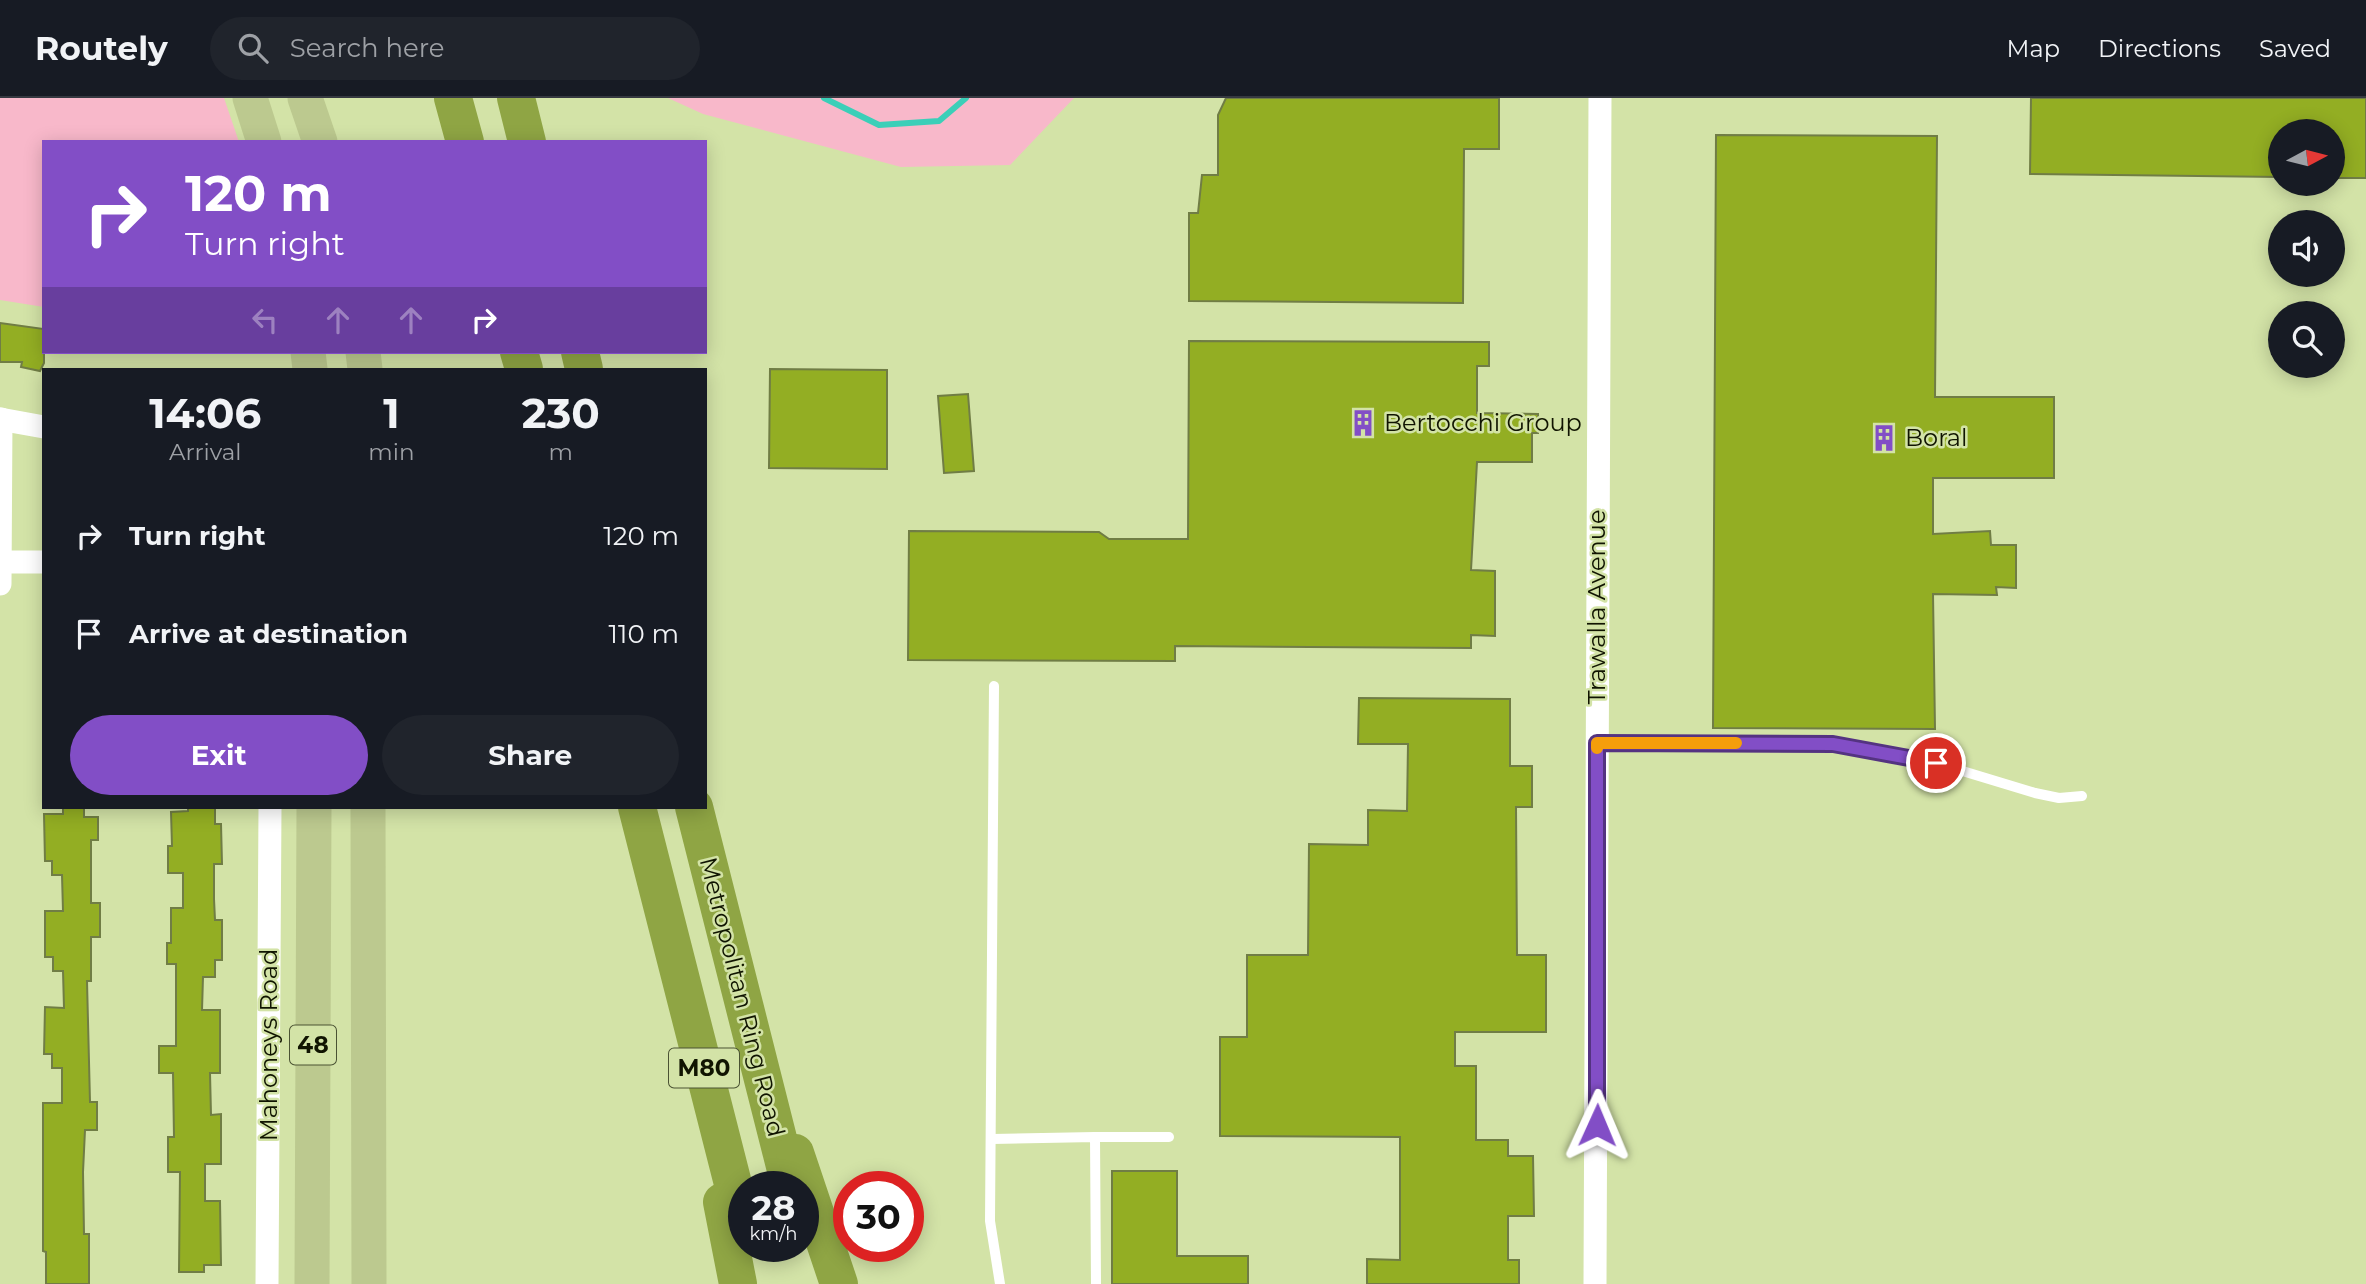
<!DOCTYPE html>
<html lang="en">
<head>
<meta charset="utf-8">
<style>
  :root { --surface:#171b24; --page:#20242c; --text:#f1f3f6; --muted:#9ea1a6; --line:#363941; --accent:#824ec6 }
  body { margin:0; font-family:Montserrat,sans-serif; background:var(--page); color:var(--text); height:100vh; display:flex; flex-direction:column; font-size:26px; white-space:nowrap }
  * { box-sizing:border-box; margin:0 }
  p { font-size:23px; color:var(--muted) }
  .icon { flex:none; width:38px; height:38px; fill:none; stroke:currentColor; stroke-width:2; stroke-linecap:round; stroke-linejoin:round }
  .map { position:relative; flex:1; overflow:hidden }
  .sheet { position:absolute; left:42px; top:270px; width:665px; height:441px; display:flex; flex-direction:column; background:var(--surface); border-radius:0px; box-shadow:0 4px 18px #0003 }
  .sheet>* { flex:none }
  .guide { position:absolute; left:42px; top:42px; width:665px; height:214px; border-radius:0px; box-shadow:0 4px 18px #0003; background:#824ec6; color:#fff; overflow:hidden }
  .needle { width:46px; rotate:83deg }
  .tools { position:absolute; left:2268px; top:21px; display:grid; gap:14px }
  .tools a { display:grid; place-items:center; width:77px; height:77px; border-radius:50%; background:var(--surface); box-shadow:0 4px 18px #0003; font-size:35px }
  .speed { position:absolute; left:728px; top:1073px; display:flex; gap:14px; font-size:35px; font-weight:700; text-align:center }
  .speed>* { display:grid; place-content:center; width:91px; height:91px; border-radius:50%; background:var(--surface); box-shadow:0 4px 18px #0003; line-height:1 }
  .speed small { font-size:18px; font-weight:400 }
  .speed .limit { border:10px solid #d22; background:#fff; color:#111 }
  .pin { position:absolute; display:grid; place-items:center; width:60px; height:60px; color:#fff; margin:-30px; border:4px solid #fff; border-radius:50%; box-shadow:0 2px 7px #0007 }
  .me { position:absolute; width:77px; margin:-38px; rotate:1deg; stroke-linejoin:round; filter:drop-shadow(0 0 5px #0008) }
  .turn { display:flex; align-items:center; gap:24px; height:147px; padding:0 28px; font-size:32px }
  .turn .icon { width:91px; height:91px; stroke-width:2.5 }
  .turn b { display:block; font-size:49px; line-height:60px }
  .lanes { display:flex; align-items:center; height:66px; padding:0 28px; background:#0003; justify-content:center; gap:35px; direction:ltr }
  .lanes .off { opacity:.35 }
  .eta { display:flex; justify-content:space-evenly; align-items:center; height:119px; text-align:center }
  .eta b { font-size:42px; font-weight:700; line-height:49px }
  .primary-button { display:flex; gap:14px; margin-top:auto; padding:14px 28px }
  .primary-button a { flex:1; height:80px; border-radius:42px; background:var(--accent); color:#fff; font-size:28px; font-weight:700; line-height:80px; text-align:center }
  .primary-button a+a { background:var(--page); color:var(--text) }
  ul { padding:0; list-style:none }
  li { display:flex; align-items:center; gap:21px; height:98px; padding:0 28px }
  li div { flex:1 }
  li b { display:block; font-size:26px }
  li em { font-style:normal }
  header { display:flex; align-items:center; gap:42px; box-sizing:border-box; height:98px; padding:0 35px; background:var(--surface); border-bottom:2px solid var(--line) }
  header strong { font-size:33px }
  nav { display:flex; gap:38px; margin-inline-start:auto; font-size:24px }
  .search { width:490px; height:63px; background:var(--page); display:flex; align-items:center; gap:18px; box-sizing:border-box; padding:0 24px; border-radius:38px; color:var(--muted); font-size:26px }
  .map>svg:first-child { display:block }
</style>
</head>
<body>
<header>
<strong>Routely</strong>
<div class="search"><svg class="icon" aria-label="search" viewBox="0 0 24 24"><circle cx="10" cy="10" r="6"/><path d="M15 15l6 6"/></svg>Search here</div>
<nav><a>Map</a><a>Directions</a><a>Saved</a></nav>
</header>
<div class="map">
<svg width="2366" height="1186" viewBox="0 0 2366 1186">
  <rect width="100%" height="100%" fill="#d3e3a7"/>
  <g fill="#f8b8ca">
    <polygon points="0,0 224,0 239,44 44,44 44,209 0,202"/>
    <polygon points="668,0 1074,0 1010,67 901,69 703,16"/>
  </g>
  <g fill="none" stroke-linecap="round" stroke-linejoin="round">
    <polyline stroke="#3bcfb8" stroke-width="6" points="824,0 879,27 939,23 966,0"/>
  </g>
  <g fill="#93ae23" stroke="#707d45" stroke-width="2">
    <polygon points="1226,0 1499,0 1499,51 1464,51 1463,205 1189,203 1189,115 1198,115 1202,77 1218,77 1218,17"/>
    <polygon points="2031,0 2366,0 2366,80 2333,80 2333,33 2280,33 2280,79 2030,76"/>
    <polygon points="1716,37 1937,38 1935,299 2054,299 2054,380 1933,380 1933,436 1990,433 1991,447 2016,447 2016,490 1996,489 1997,497 1933,496 1935,631 1713,630"/>
    <polygon points="0,225 44,231 44,265 40,273 21,269 22,264 0,264"/>
    <polygon points="1189,243 1489,244 1489,268 1477,268 1477,315 1538,316 1538,335 1532,335 1532,364 1477,364 1471,472 1495,473 1495,538 1471,537 1471,550 1175,548 1175,563 908,562 909,433 1099,434 1109,441 1188,441"/>
    <polygon points="770,271 887,272 887,371 769,370"/>
    <polygon points="968,296 974,373 944,375 938,298"/>
    <polygon points="1359,600 1510,601 1510,668 1532,668 1532,709 1516,709 1517,857 1546,857 1546,934 1455,934 1455,968 1476,968 1476,1042 1508,1042 1508,1058 1533,1058 1534,1118 1508,1118 1508,1162 1519,1162 1519,1186 1367,1186 1367,1161 1400,1162 1400,1039 1220,1038 1220,939 1247,939 1247,857 1308,857 1309,746 1368,747 1368,712 1407,713 1408,646 1358,646"/>
    <polygon points="63,709 84,709 84,719 98,719 98,742 91,742 91,805 100,805 100,839 91,839 91,883 87,883 90,1004 97,1004 97,1032 85,1032 83,1074 84,1136 89,1136 89,1186 46,1186 46,1154 43,1153 43,1005 62,1005 62,970 52,970 52,956 44,956 45,909 64,910 63,873 53,873 53,859 45,859 45,813 63,813 62,777 52,777 52,763 45,763 44,716 63,716"/>
    <polygon points="188,709 215,709 215,726 221,726 222,766 214,766 214,801 215,822 222,822 222,862 215,862 215,879 203,879 202,912 220,912 220,975 210,975 211,1017 221,1016 221,1066 205,1066 205,1103 220,1103 221,1167 204,1167 204,1174 179,1174 180,1074 168,1074 168,1039 174,1039 173,975 159,975 159,948 176,948 176,866 167,866 167,845 171,845 171,810 183,810 183,775 168,775 168,748 172,748 171,714 188,713"/>
    <polygon points="1112,1073 1177,1073 1177,1158 1248,1158 1248,1186 1112,1186"/>
  </g>
  <g fill="none" stroke-linecap="round" stroke-linejoin="round">
    <g stroke="#fff" stroke-width="10">
      <polyline points="994,588 990,1123 1000,1186"/>
      <polyline points="1597,645 1833,646 1936,665 2035,695 2059,700 2082,698"/>
      <polyline points="1095,1039 1169,1039"/>
      <polyline points="992,1041 1095,1039 1096,1186"/>
    </g>
    <g stroke="#fff" stroke-width="23">
      <polyline points="0,321 44,329"/>
      <polyline points="0,464 44,464"/>
      <polyline points="0,486 1,321"/>
      <polyline points="267,1186 270,709"/>
      <polyline points="1595,1186 1600,0"/>
    </g>
    <g stroke="#bcc98f" stroke-width="35">
      <polyline points="250,0 264,44"/>
      <polyline points="305,0 320,44"/>
      <polyline points="308,254 310,271"/>
      <polyline points="363,254 365,271"/>
      <polyline points="368,709 369,1186"/>
      <polyline points="312,1186 314,709"/>
    </g>
    <g stroke="#8fa544" stroke-width="38">
      <polyline points="453,0 465,44"/>
      <polyline points="516,0 527,44"/>
      <polyline points="519,254 524,271"/>
      <polyline points="580,254 584,271"/>
      <polyline points="637,709 744,1129"/>
      <polyline points="694,709 790,1088"/>
      <polyline points="795,1055 839,1186"/>
      <polyline points="722,1104 738,1186"/>
    </g>
  </g>
  <g fill="none" stroke-linecap="round" stroke-linejoin="round">
    <defs>
      <polyline id="route" points="1597,1027 1597,645 1833,646 1936,665"/>
    </defs>
    <use href="#route" stroke="#543381" stroke-width="18"/>
    <use href="#route" stroke="#824ec6" stroke-width="12"/>
    <polyline stroke="#f59e0b" stroke-width="12" points="1597,650 1597,645 1736,645"/>
  </g>
  <defs>
    <symbol id="building-bare" viewBox="-9 -9 18 18"><path d="M-4-6H4V6H1V3H-1V6H-4ZM-2.5-4.3h1.7v1.8h-1.7ZM.8-4.3h1.7v1.8H.8ZM-2.5-1h1.7V.8h-1.7ZM.8-1h1.7V.8H.8Z" fill="#824ec6" stroke="#d3e3a7" stroke-width="2.5" paint-order="stroke"/></symbol>
  </defs>
  <g fill-rule="evenodd">
    <use href="#building-bare" x="1344" y="306" width="38" height="38"/>
    <use href="#building-bare" x="1865" y="321" width="38" height="38"/>
  </g>
  <g text-anchor="middle" stroke-width="5" stroke-linejoin="round" paint-order="stroke">
    <g fill="#d3e3a7" stroke="#4a5233" stroke-width="2">
      <rect x="290" y="927.5" width="46" height="39" rx="5"/>
      <rect x="669" y="950.5" width="70" height="39" rx="5"/>
    </g>
    <g font-size="23" font-weight="bold" fill="#101401">
      <text x="313" y="955">48</text>
      <text x="704" y="978">M80</text>
    </g>
    <g font-size="24" fill="#101401" stroke="#d3e3a7" text-anchor="start">
      <text x="1384" y="333">Bertocchi Group</text>
      <text x="1905" y="348">Boral</text>
    </g>
    <g font-size="24" fill="#101401" stroke="#d3e3a7">
      <text transform="translate(1597 509) rotate(-90)" y="8">Trawalla Avenue</text>
      <text transform="translate(742 899) rotate(76)" y="8">Metropolitan Ring Road</text>
      <text transform="translate(269 947) rotate(-90)" y="8">Mahoneys Road</text>
    </g>
  </g>
</svg>
<div class="tools">
<a><svg class="needle" viewBox="-14 -14 28 28"><path d="M0-13l5 13h-10z" fill="#e53935"/><path d="M0 13l5-13h-10z" fill="#9ea1a6"/></svg></a>
<a><svg class="icon" aria-label="sound" viewBox="0 0 24 24"><path d="M4 9h4l5-4v14l-5-4H4zM17 9q2 3 0 6"/></svg></a>
<a><svg class="icon" aria-label="search" viewBox="0 0 24 24"><circle cx="10" cy="10" r="6"/><path d="M15 15l6 6"/></svg></a>
</div>
<div class="speed"><div>28<small>km/h</small></div><div class="limit">30</div></div>
<div class="pin" style="left:1936px;top:665px;background:#d93025"><svg class="icon" aria-label="arrive" viewBox="0 0 24 24"><path d="M6 21V4h12l-3 4 3 4H6"/></svg></div>
<svg class="me" style="left:1597px;top:1027px" viewBox="-20 -20 40 40"><path d="M0-17L14 15 0 8-14 15z" fill="#824ec6" stroke="#fff" stroke-width="4"/></svg>
<div class="guide">
<div class="turn"><svg class="icon" aria-label="right" viewBox="0 0 24 24"><path d="M7 20v-9h11M14 6l5 5-5 5"/></svg><div><b>120 m</b>Turn right</div></div>
<div class="lanes"><svg class="icon off" aria-label="left" viewBox="0 0 24 24"><path d="M17 20v-9H6M10 6l-5 5 5 5"/></svg><svg class="icon off" aria-label="ahead" viewBox="0 0 24 24"><path d="M12 20V5M6 11l6-6 6 6"/></svg><svg class="icon off" aria-label="ahead" viewBox="0 0 24 24"><path d="M12 20V5M6 11l6-6 6 6"/></svg><svg class="icon" aria-label="right" viewBox="0 0 24 24"><path d="M7 20v-9h11M14 6l5 5-5 5"/></svg></div>
</div>
<section class="sheet">
<div class="eta">
<div><b>14:06</b><p>Arrival</p></div>
<div><b>1</b><p>min</p></div>
<div><b>230</b><p>m</p></div>
</div>
<ul>
<li><svg class="icon" aria-label="right" viewBox="0 0 24 24"><path d="M7 20v-9h11M14 6l5 5-5 5"/></svg><div><b>Turn right</b></div><em>120 m</em></li>
<li><svg class="icon" aria-label="arrive" viewBox="0 0 24 24"><path d="M6 21V4h12l-3 4 3 4H6"/></svg><div><b>Arrive at destination</b></div><em>110 m</em></li>
</ul>
<div class="primary-button"><a>Exit</a><a>Share</a></div>
</section>
</div>
</body>
</html>
